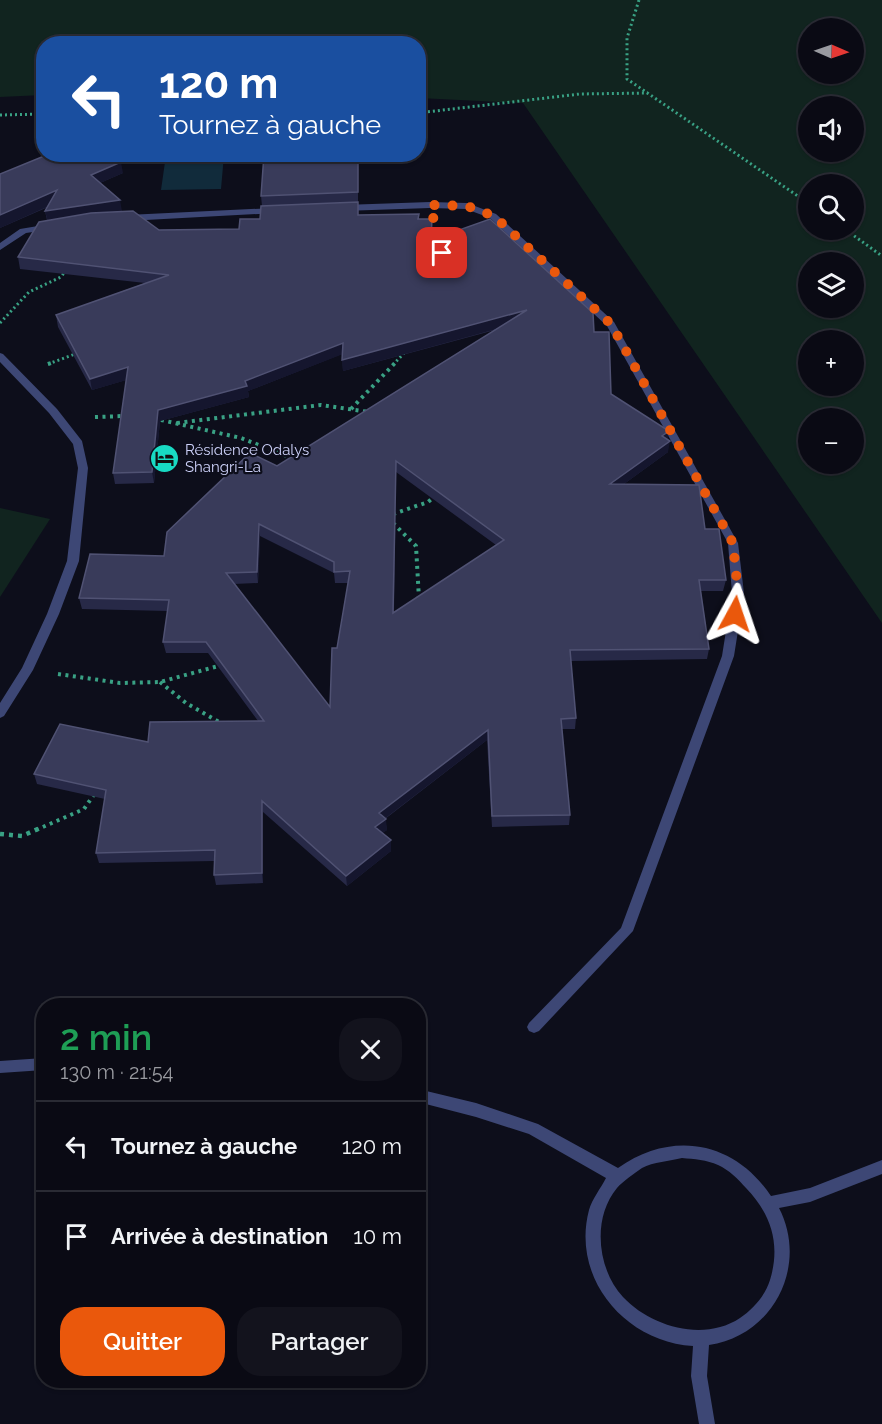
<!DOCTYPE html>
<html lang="fr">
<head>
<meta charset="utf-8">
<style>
  :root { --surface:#0a0a14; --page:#13131d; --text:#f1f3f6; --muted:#999aa0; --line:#2a2b34; --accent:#ea580c }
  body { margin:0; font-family:Raleway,sans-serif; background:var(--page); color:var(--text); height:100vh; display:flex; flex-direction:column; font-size:22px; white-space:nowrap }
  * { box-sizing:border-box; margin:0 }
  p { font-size:20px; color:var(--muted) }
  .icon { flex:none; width:33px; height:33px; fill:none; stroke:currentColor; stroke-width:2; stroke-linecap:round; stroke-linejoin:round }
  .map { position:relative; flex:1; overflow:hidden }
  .details { position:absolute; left:36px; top:998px; width:390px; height:390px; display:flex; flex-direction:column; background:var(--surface); border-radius:24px; box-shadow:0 2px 4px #0004,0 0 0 2px var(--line) }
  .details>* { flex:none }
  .banner { position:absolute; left:36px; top:36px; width:390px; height:126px; border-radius:24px; box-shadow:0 2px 4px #0004,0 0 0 2px var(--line); background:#1a4fa0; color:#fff; overflow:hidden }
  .needle { width:39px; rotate:92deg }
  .tools { position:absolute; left:798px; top:18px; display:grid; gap:12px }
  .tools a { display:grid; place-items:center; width:66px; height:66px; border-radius:50%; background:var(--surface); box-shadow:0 2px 4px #0004,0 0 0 2px var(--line); font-size:30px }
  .pin { position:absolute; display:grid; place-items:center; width:51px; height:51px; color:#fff; margin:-26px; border-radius:12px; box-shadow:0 3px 9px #0006 }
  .me { position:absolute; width:66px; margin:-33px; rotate:5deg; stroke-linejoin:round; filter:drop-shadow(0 0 4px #0008) }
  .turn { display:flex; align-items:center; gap:21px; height:126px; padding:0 24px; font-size:27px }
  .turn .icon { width:78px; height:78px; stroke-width:2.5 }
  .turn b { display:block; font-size:42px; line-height:51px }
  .round { display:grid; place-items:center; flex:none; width:63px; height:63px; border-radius:24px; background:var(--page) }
  .summary { display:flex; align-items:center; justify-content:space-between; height:102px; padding:0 24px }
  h1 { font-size:36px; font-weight:600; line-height:45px; color:#1e9e55 }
  .primary-button { display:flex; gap:12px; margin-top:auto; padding:12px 24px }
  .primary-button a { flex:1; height:69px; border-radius:24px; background:var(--accent); color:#fff; font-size:24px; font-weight:600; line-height:69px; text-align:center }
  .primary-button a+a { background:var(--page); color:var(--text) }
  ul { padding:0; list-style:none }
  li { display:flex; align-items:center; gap:18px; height:90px; padding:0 24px; border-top:2px solid var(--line) }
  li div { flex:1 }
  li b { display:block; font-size:22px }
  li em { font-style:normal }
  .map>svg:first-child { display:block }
</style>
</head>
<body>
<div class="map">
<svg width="882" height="1424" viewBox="0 0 882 1424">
  <rect width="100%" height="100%" fill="#0d0e1b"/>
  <g fill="#11241f" fill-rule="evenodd">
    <path d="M 0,0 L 882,0 L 882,623 L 523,103 L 419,98 L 418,44 L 44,44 L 43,95 L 0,97 ZM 808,28 L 854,28 L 854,74 L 808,74 ZM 808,106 L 854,106 L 854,152 L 808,152 ZM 808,184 L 854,184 L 854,230 L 808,230 ZM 808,262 L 854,262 L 854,308 L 808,308 ZM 808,340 L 854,340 L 854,386 L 808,386 ZM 808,418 L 854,418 L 854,464 L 808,464 Z"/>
    <polygon points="0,508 50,519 0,597"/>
  </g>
  <polygon fill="#112b3b" points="166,155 224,155 221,189 161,190"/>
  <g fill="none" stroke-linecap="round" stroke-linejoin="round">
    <g stroke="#39a184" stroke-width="3" stroke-dasharray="2 3" stroke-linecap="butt">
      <polyline points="639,0 627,38 627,79 808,203"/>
      <polyline points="418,113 580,94 648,93"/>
      <polyline points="0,115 44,114"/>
      <polyline points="846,230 882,256"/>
      <polyline points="0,323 29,292 61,277 66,270"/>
      <polyline points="48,364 78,353"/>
      <polyline points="393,365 404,353"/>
    </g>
    <g stroke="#39a184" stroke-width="4" stroke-dasharray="3 4.5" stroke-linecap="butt">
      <polyline points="48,364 51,363"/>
      <polyline points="351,409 395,363"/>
      <polyline points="95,417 124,416"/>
      <polyline points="161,420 241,438 294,459"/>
      <polyline points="177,423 321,405 369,412"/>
      <polyline points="393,514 428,502 435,496"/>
      <polyline points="393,523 416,546 419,599"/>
      <polyline points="58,674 120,683 160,682 222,665"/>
      <polyline points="160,682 186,703 221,723"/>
      <polyline points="36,830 84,809 95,793"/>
    </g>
    <polyline stroke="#39a184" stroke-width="4.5" stroke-dasharray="4 5" stroke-linecap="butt" points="0,834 22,836 40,828"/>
    <g fill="#3d4775" fill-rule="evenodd">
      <polygon points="430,202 467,203 496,214 614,322 738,543 744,593 734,656 633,931 539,1031 534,1033 529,1031 527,1027 529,1023 621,928 722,656 732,593 728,543 607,326 490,218 466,209 430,208 343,211 338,208 343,205"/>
      <polygon points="274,208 279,211 277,213 127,221 122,218 127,215"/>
      <polygon points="50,224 53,225 53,229 26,233 0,250 0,243 20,229"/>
      <polygon points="0,353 3,354 57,409 82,441 88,468 79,561 59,614 33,670 4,716 0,718 0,703 22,668 47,614 67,561 78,468 73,444 49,413 0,362"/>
    </g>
    <g fill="#3d4775" fill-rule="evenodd">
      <polygon points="44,1058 44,1070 0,1073 0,1061"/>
      <path d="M 418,1089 L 476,1103 L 538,1124 L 618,1168 C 672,1130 734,1141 771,1196 L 810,1188 L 882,1160 L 882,1174 L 810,1202 L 779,1208 C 809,1266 773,1336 709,1345 L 707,1376 L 715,1424 L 699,1424 L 691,1376 L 693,1346 C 625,1342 571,1278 589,1210 C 592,1199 601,1188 606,1178 L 529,1134 L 476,1117 L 418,1102 ZM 682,1158 C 694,1159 707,1160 718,1165 C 729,1170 738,1179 746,1188 C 771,1214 781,1244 770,1280 C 765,1296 753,1309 740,1318 C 704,1342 651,1327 623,1297 C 597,1269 592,1218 617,1188 C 623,1181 635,1173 642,1168 C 653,1162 670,1161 682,1158 Z"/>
    </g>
  </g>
  <path fill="#272947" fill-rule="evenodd" d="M 358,154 L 358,215 L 419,219 L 432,240 L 594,332 L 611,394 L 668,439 L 668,452 L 624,484 L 705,529 L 726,580 L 723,591 L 701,591 L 709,649 L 707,659 L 571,661 L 576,718 L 575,729 L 562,729 L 570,815 L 569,825 L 492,827 L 487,740 L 385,819 L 387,830 L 382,833 L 391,840 L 391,851 L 347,886 L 263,812 L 263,883 L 216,885 L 214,875 L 214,861 L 99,863 L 96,853 L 105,799 L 37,784 L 34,774 L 148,742 L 258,721 L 208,653 L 166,653 L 163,642 L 168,611 L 82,609 L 79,598 L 164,556 L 277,466 L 495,330 L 343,371 L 342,354 L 248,391 L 249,397 L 160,421 L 154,483 L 115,484 L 113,473 L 126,380 L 92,390 L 58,327 L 56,315 L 145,283 L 20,269 L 18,257 L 47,220 L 45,211 L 48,207 L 0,228 L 0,174 L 123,173 L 100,183 L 122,211 L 159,230 L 239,229 L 260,219 L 262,206 L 261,196 ZM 396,472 L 496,545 L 394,612 ZM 260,536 L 334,573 L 335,583 L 348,583 L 337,648 L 330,707 L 234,584 L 258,583 Z"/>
  <g fill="#15162e">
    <polygon points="121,162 123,173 93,186 91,175"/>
    <polygon points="57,190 60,201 0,228 0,215"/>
    <polygon points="120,200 122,211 48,222 45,211"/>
    <polygon points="527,310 526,321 343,371 342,360"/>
    <polygon points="343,343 343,354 248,391 249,397 160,421 154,483 152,472 158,410 245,381"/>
    <polygon points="128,367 130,379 92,390 90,379"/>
    <polygon points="669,431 667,442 662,436"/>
    <polygon points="670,441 668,452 609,495 610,484"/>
    <polygon points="396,461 396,472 393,624 393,613"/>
    <polygon points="259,524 260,536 258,583 257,572"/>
    <polygon points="488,730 487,740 379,823 379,813"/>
    <polygon points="262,801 263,812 263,883 262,873"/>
    <polygon points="386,819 387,830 376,838 375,827"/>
    <polygon points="391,840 391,851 347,886 346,876"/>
  </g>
  <g fill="#393b5a" stroke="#505273" stroke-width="1.5" fill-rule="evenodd">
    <polygon points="49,154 118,154 121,162 91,175 120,200 45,211 57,190 0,215 0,174"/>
    <polygon points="264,154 358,154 358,192 261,196"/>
    <path d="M 358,202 L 358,215 L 419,214 L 418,219 L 432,219 L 431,240 L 490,219 L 593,313 L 594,332 L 609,332 L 611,394 L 669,431 L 662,436 L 670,441 L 610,484 L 699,485 L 705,529 L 719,529 L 726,580 L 699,580 L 709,649 L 570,650 L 576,718 L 561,719 L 570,815 L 492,816 L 488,730 L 379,813 L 386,819 L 375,827 L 391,840 L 346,876 L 262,801 L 262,873 L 214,875 L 215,850 L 96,853 L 106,790 L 34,774 L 60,724 L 148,742 L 150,722 L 264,721 L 206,642 L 163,642 L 169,600 L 79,598 L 90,554 L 164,556 L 167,532 L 250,453 L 277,466 L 527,310 L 342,360 L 343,343 L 245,381 L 247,386 L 158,410 L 152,472 L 113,473 L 128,367 L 90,379 L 56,315 L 169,275 L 18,257 L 39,222 L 91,213 L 133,211 L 159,230 L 239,229 L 240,219 L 260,219 L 261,206 ZM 396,461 L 504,540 L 393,613 ZM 259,524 L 334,562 L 334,572 L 350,571 L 337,648 L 332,648 L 330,707 L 226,573 L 257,572 Z"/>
  </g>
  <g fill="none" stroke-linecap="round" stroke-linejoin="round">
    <polyline stroke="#ea580c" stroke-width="10" stroke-dasharray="0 18" points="442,253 430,205 467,206 494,216 611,324 733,543 738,593 735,614"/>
  </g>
  <defs>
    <symbol id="hotel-disc" viewBox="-11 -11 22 22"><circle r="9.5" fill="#18dac3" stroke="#0d0e1b"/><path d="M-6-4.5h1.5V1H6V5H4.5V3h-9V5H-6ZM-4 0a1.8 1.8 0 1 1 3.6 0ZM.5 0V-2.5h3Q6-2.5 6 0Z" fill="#111"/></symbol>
  </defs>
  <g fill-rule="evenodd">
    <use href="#hotel-disc" x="148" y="442" width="33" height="33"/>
  </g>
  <g text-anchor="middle" stroke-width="4.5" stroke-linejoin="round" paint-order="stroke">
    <g font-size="15" fill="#cdd1f9" stroke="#0d0e1b" text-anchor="start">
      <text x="185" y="455">Résidence Odalys<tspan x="185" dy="17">Shangri-La</tspan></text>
    </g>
  </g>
</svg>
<div class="tools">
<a><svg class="needle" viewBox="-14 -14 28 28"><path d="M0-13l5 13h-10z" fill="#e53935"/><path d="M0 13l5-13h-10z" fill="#999aa0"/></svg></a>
<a><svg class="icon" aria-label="sound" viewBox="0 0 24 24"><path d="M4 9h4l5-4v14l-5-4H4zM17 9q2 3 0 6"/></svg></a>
<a><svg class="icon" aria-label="search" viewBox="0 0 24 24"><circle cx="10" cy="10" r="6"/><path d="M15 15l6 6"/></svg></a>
<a><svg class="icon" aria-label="layers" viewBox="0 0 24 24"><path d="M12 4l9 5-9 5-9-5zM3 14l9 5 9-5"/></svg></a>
<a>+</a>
<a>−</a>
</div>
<div class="pin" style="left:442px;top:253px;background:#d93025"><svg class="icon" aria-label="arrive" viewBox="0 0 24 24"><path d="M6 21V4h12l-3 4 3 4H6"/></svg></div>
<svg class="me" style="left:735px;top:614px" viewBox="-20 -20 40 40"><path d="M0-17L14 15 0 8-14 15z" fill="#ea580c" stroke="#fff" stroke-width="4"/></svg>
<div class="banner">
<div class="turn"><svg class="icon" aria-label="left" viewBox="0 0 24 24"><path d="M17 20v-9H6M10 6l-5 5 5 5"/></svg><div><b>120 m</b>Tournez à gauche</div></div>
</div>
<section class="details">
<div class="summary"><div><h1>2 min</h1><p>130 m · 21:54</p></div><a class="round"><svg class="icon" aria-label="close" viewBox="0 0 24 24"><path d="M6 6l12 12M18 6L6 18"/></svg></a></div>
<ul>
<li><svg class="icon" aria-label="left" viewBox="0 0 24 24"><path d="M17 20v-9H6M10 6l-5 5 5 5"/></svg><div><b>Tournez à gauche</b></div><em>120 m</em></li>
<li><svg class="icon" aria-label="arrive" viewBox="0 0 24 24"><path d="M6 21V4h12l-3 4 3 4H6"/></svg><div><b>Arrivée à destination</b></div><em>10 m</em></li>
</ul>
<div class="primary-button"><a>Quitter</a><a>Partager</a></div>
</section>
</div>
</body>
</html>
